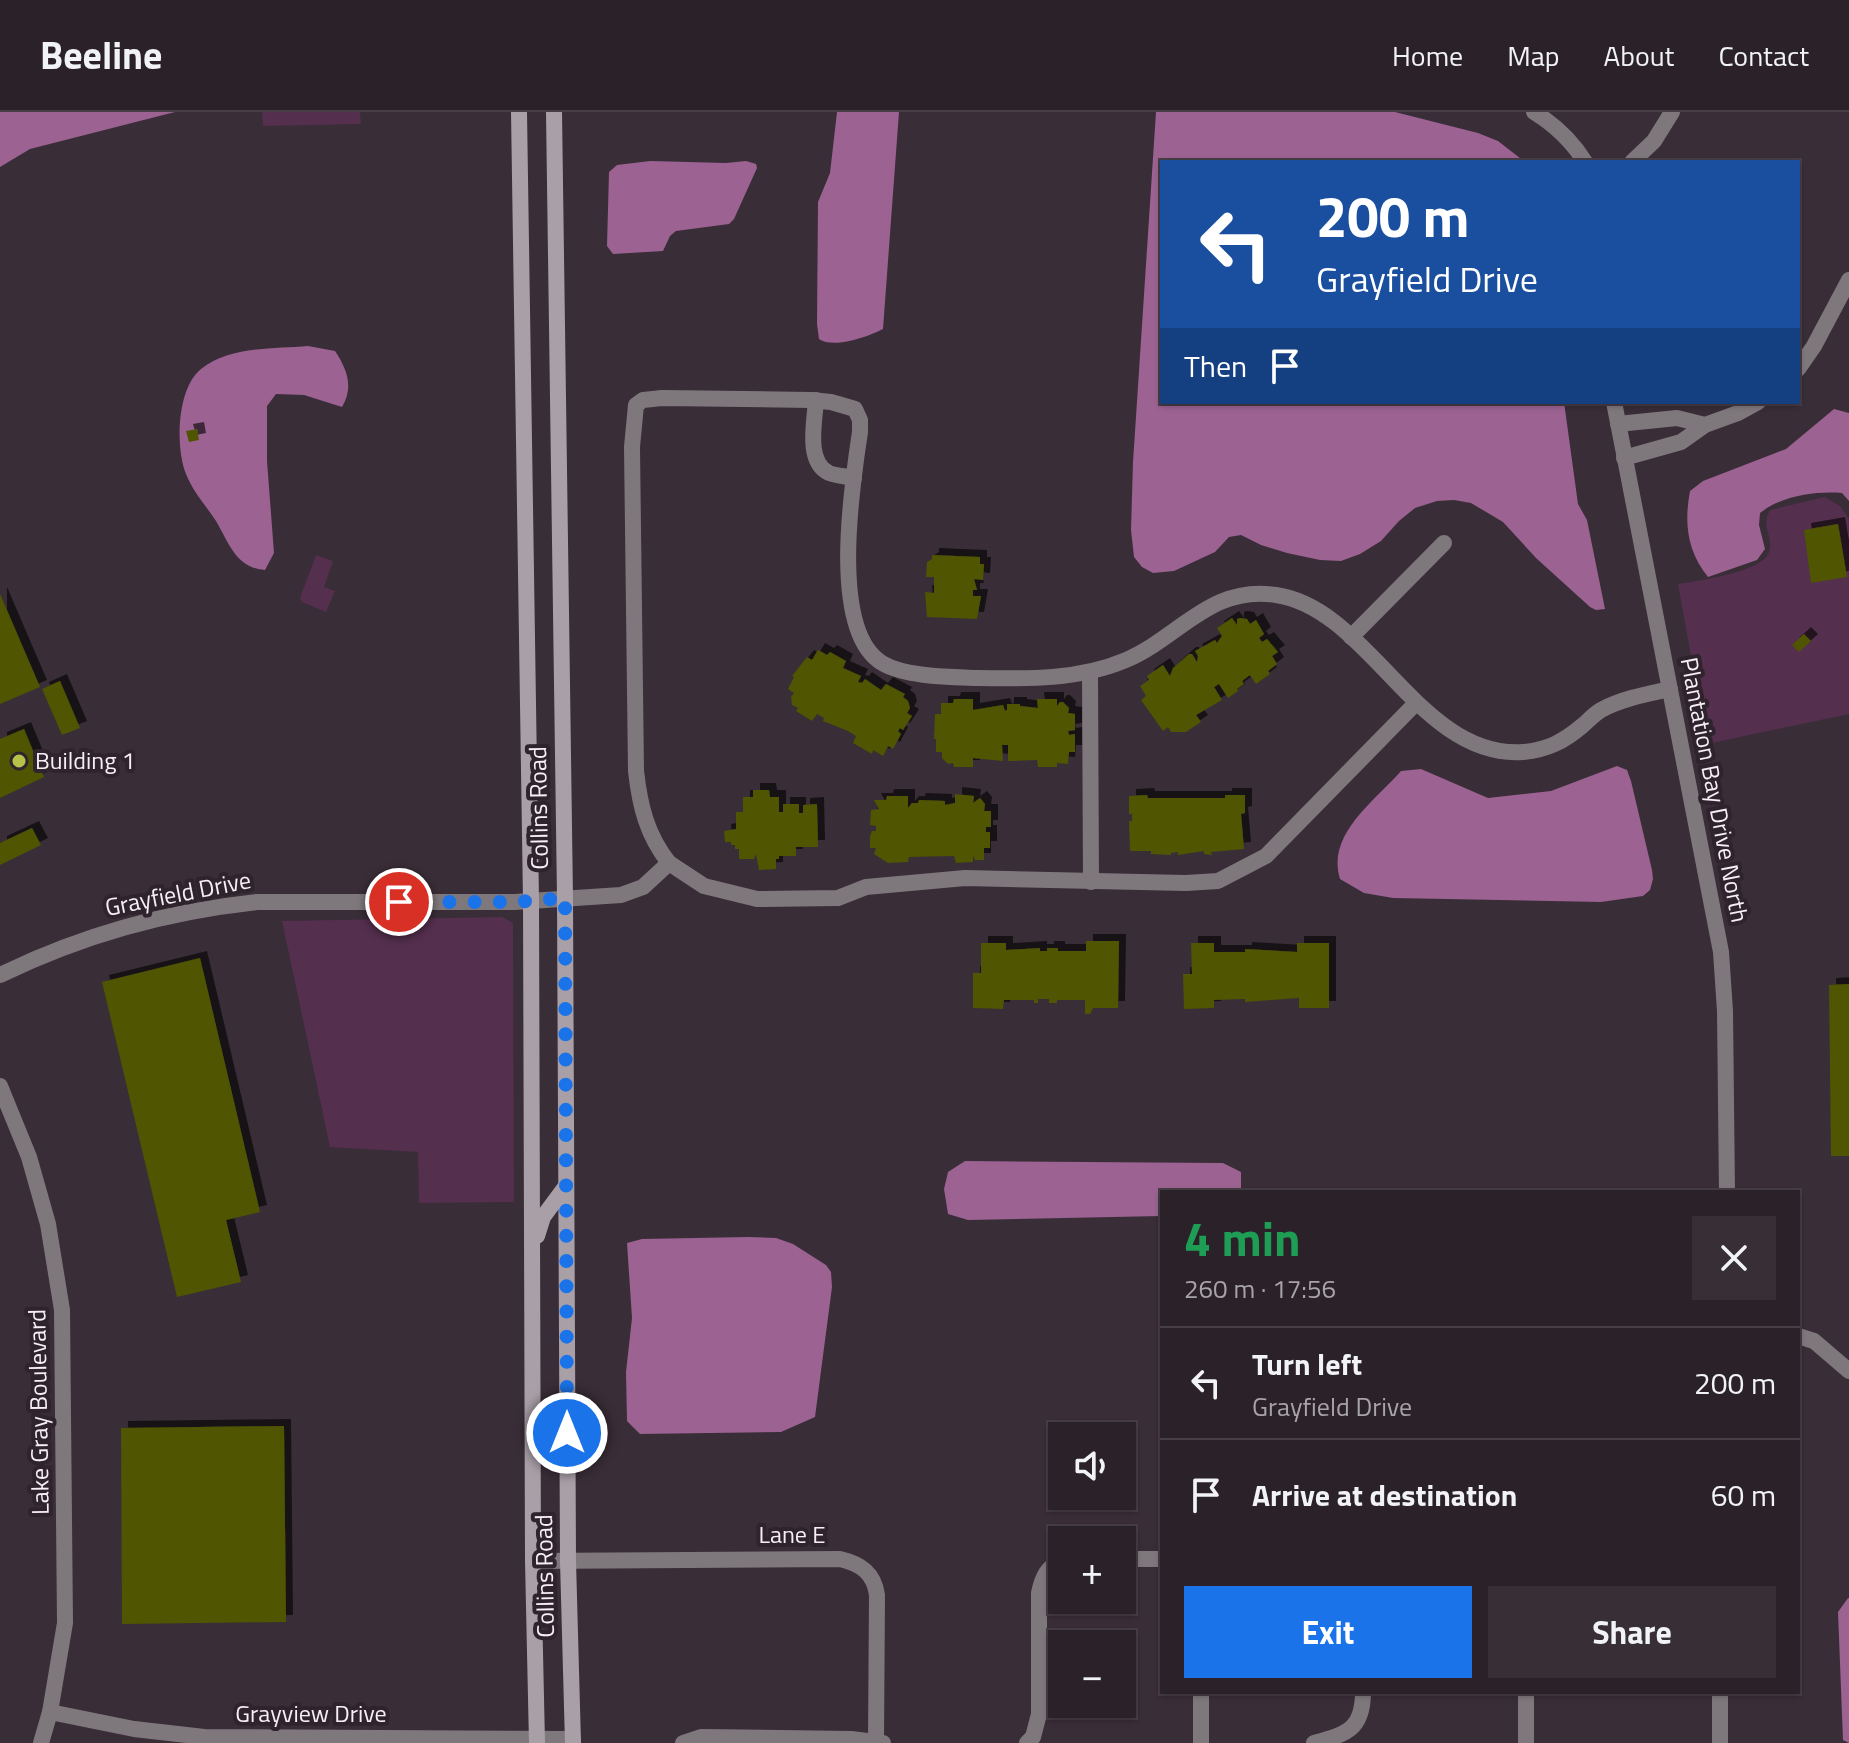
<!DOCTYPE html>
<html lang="en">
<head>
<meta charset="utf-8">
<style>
  :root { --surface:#2b2229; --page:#372f35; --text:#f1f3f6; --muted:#a6a4a8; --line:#473f46; --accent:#1a73e8 }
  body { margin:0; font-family:"Titillium Web",sans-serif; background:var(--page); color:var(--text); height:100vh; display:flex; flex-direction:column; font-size:30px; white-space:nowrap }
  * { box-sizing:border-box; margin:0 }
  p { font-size:26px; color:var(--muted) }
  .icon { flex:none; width:44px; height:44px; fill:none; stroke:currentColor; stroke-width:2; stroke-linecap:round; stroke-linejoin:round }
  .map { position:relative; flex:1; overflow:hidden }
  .details { position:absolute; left:1160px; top:1078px; width:640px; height:504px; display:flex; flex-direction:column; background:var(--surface); border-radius:0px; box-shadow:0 2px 6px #0004,0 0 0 2px var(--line) }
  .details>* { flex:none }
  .hud { position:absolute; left:1160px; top:48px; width:640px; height:244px; border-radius:0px; box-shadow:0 2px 6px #0004,0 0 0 2px var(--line); background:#1a4fa0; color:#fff; overflow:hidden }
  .tools { position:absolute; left:1048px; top:1310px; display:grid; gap:16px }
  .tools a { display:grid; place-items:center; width:88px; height:88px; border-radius:0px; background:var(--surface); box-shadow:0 2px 6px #0004,0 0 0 2px var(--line); font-size:40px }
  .pin { position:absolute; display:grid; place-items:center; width:68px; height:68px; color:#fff; margin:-34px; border:4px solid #fff; border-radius:50%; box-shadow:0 2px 8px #0007 }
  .me { position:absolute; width:88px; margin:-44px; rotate:0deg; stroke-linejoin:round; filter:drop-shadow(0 0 6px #0008) }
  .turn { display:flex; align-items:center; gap:28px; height:168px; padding:0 24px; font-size:36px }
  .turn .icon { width:104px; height:104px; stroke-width:2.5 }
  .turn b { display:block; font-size:56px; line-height:68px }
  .then { display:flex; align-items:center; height:76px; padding:0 24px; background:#0003; gap:16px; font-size:30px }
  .round { display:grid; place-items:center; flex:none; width:84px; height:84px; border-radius:0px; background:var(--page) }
  .overview { display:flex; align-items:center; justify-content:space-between; height:136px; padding:0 24px }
  h1 { font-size:48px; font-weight:700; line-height:60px; color:#1e9e55 }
  .primary-button { display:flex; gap:16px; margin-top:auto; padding:16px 24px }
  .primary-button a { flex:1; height:92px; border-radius:0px; background:var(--accent); color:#fff; font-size:32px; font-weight:700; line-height:92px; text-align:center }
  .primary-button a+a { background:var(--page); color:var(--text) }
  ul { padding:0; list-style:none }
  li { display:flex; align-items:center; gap:24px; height:112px; padding:0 24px; border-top:2px solid var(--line) }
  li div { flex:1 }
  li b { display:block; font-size:30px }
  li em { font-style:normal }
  header { display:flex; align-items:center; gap:48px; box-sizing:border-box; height:112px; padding:0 40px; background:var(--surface); border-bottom:2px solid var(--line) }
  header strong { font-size:38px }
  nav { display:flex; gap:44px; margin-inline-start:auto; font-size:28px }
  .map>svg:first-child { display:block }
</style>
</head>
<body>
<header>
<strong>Beeline</strong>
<nav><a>Home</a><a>Map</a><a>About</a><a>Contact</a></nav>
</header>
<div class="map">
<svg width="1849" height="1631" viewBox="0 0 1849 1631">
  <defs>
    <filter id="shadow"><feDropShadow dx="7" dy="-7" stdDeviation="0" flood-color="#0009"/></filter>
  </defs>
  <rect width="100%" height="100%" fill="#392d37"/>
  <g fill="#542f4e">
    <polygon points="262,0 360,0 361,12 263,14"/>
    <path d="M 1825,385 L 1840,394 L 1849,407 L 1849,602 L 1707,632 L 1678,472 C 1697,469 1763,460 1769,440 C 1774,424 1760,416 1770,398 Z"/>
    <polygon points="316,443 333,449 324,475 335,479 326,500 302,490 300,486"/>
    <polygon points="502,805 513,811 514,1090 419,1091 418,1040 330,1035 282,809"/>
  </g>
  <g fill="#9b6292">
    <polygon points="0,0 175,0 30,37 0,55"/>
    <path d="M 837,0 L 899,0 L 883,217 C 868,225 833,237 819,227 L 817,212 L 818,90 L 830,61 Z"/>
    <polygon points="1156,0 1395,0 1478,21 1498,29 1525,50 1162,50 1162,290 1564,290 1578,392 1587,408 1605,497 1596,498 1590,495 1536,446 1503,410 1471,391 1454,388 1437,389 1415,396 1399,409 1381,429 1360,442 1341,449 1320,448 1287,441 1261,433 1241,423 1229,425 1215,440 1174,459 1153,461 1142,455 1134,445 1131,418 1133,350"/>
    <polygon points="650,49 726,51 746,49 756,52 757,56 734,107 729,112 676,119 670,124 663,139 613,142 607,134 609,60 617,53"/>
    <path d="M 308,234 L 335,239 C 347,257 354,275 342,295 L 304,283 L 276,282 L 267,294 L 267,349 L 274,441 L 265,458 C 236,456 229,431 216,409 C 206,394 192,378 186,362 C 175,335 177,276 201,257 C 230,234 273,237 308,234 Z"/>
    <path d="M 1834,297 L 1849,301 L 1849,389 L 1842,381 C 1815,379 1781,384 1760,401 L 1759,413 L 1765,437 L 1757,448 L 1708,465 C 1687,439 1684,411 1690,379 L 1703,369 L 1786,337 Z"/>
    <path d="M 1617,654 L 1627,658 L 1631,669 L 1652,758 L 1653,767 L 1650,778 L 1643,784 L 1601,790 L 1393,786 L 1364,781 L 1340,767 C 1326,722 1375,689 1401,659 L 1421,657 L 1488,686 L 1551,679 Z"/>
    <polygon points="965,1049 1223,1051 1241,1060 1241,1080 1162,1080 1162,1104 968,1108 948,1102 944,1077 948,1060"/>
    <polygon points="748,1125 776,1126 793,1132 826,1153 831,1160 832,1175 815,1305 781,1320 640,1322 627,1309 626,1260 632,1206 627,1131 642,1127"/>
    <polygon points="1848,1486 1849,1486 1849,1631 1843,1628 1838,1500"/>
  </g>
  <g fill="#4f5500" filter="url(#shadow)">
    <polygon points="197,317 199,328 189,330 186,319"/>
    <polygon points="1838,412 1847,465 1811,471 1804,418"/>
    <polygon points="932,443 980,445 980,452 984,452 983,468 974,467 977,478 973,478 973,484 981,484 977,507 927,505 925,480 934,481 934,465 926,465 927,450 932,447"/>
    <polygon points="0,482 40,575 0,592"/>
    <polygon points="1232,506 1237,513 1237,507 1240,506 1247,507 1250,512 1256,508 1264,522 1259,526 1262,530 1267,527 1278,540 1272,544 1277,552 1268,559 1270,562 1256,572 1250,563 1242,569 1244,572 1237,577 1238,579 1228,586 1219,572 1214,575 1222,588 1196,603 1201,610 1186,620 1171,620 1168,615 1163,619 1141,588 1146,584 1140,574 1149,568 1147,564 1163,553 1170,564 1173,556 1189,542 1192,542 1197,550 1198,544 1195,539 1215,528 1217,531 1222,524 1217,516"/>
    <polygon points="1804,522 1811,529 1799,540 1792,533"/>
    <polygon points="818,538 827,543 830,540 846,549 843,556 861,564 858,570 862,571 865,567 881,578 886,572 905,582 903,585 908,589 910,596 907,601 912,604 903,618 900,616 898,619 901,622 893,637 888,634 883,644 873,638 872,642 853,631 856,624 848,619 823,609 824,606 817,602 812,609 796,599 798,596 792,593 791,585 794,581 788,577 794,565 792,564 807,545 812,548"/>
    <polygon points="60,569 80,616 62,623 42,577"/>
    <polygon points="954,587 973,587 973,598 1003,593 1005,599 1007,598 1007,592 1020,592 1020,594 1038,596 1037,587 1057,587 1057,594 1060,590 1063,590 1069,596 1068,601 1075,602 1075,618 1068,619 1069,623 1075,622 1075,640 1069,640 1068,652 1057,651 1057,655 1038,655 1037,648 1008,649 1008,633 1002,633 1003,649 973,646 973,655 954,655 953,651 948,652 942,646 942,640 936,640 936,627 934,627 935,602 941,602 941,591 953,591"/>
    <polygon points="24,617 44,665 0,686 0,627"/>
    <polygon points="753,678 769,678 770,685 779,685 779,700 783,700 783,692 799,692 799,701 803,701 803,693 817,692 818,735 796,735 796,744 779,744 779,747 776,747 776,757 759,758 756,742 754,747 739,747 739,737 735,737 735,733 731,733 731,730 725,730 724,719 736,717 736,700 743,700 743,685 753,685"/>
    <polygon points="955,682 974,684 973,691 980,686 985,692 984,699 991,699 991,715 986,715 986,720 990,720 990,736 984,736 984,748 975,748 973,743 973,750 956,751 954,744 909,745 908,750 888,751 874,742 876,736 870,736 870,724 872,719 876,719 876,714 870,713 871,698 879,697 874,688 886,688 887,684 908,684 908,696 912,691 918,691 919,688 945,689 945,693 955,691"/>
    <polygon points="1147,683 1148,686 1225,686 1225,683 1245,683 1245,701 1241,702 1244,737 1211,740 1212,743 1204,742 1204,739 1178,743 1178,740 1171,741 1171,743 1151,742 1151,739 1130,739 1129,709 1132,709 1132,702 1129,702 1129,684"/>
    <polygon points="32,716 41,733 0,753 0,731"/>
    <polygon points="1086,829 1119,829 1118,896 1093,896 1090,902 1085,902 1085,888 1057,888 1057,891 1049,891 1049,887 1038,887 1038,891 1034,891 1034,888 1004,888 1003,897 973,896 973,861 981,861 981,831 1006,831 1006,838 1040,836 1040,839 1047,839 1047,836 1058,836 1058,839 1086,839"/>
    <polygon points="1191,831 1214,831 1214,840 1245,840 1245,837 1297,840 1297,831 1329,831 1329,896 1299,896 1299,886 1245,890 1245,887 1214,888 1214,896 1184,897 1183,862 1192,862"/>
    <polygon points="200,846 260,1100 226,1108 241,1170 177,1185 102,870"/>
    <polygon points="1849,872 1849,1044 1831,1044 1829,873"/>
    <polygon points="284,1314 286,1510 122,1512 121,1316"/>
  </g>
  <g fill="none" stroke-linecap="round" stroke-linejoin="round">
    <g stroke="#7e787d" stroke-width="16">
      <path d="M 1534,0 C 1555,13 1572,29 1585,50"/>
      <polyline points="1632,50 1654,29 1672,0"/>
      <polyline points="1798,257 1814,234 1849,168"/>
      <path d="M 816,288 C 815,308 805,350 829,361 C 836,364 846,364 854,366"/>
      <polyline points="1614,290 1721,840 1725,899 1727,1080"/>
      <polyline points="1618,312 1677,306 1705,313"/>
      <polyline points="1624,346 1681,330 1705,313 1738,301 1758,290"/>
      <polyline points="1351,525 1444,431"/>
      <polyline points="1090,560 1091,770"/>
      <path d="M 669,751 C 647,723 640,695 636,659 L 632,335 L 636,293 L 643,288 L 662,286 L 811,288 L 831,290 L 855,297 L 860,308 L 860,320 C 852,373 829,519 882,551 C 905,565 951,565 977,566 C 1027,567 1079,568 1126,548 C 1180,525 1210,473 1276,483 C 1369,496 1419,647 1523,640 C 1548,638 1564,629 1582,614 C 1588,609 1594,602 1601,598 C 1621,587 1647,582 1670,577"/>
      <path d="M 0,863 C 83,823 165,800 257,790 L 515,790 L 621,783 L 643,775 L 669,751 L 704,774 L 757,787 L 838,786 L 866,775 L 965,766 L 1186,771 L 1218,769 L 1266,744 L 1416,591"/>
      <polyline points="0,974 29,1045 48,1112 62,1198 65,1511 50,1600 41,1631"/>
      <polyline points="1798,1224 1814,1229 1849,1259"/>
      <polyline points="1122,1447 1162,1447"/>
      <path d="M 533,1449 L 840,1447 C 861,1452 874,1461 877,1483 L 876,1629"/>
      <polyline points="1201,1580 1201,1631"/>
      <polyline points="1526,1580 1526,1631"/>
      <polyline points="1720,1580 1720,1631"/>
      <polyline points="50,1600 134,1617 204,1625 573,1627"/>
      <polyline points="683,1631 701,1625 851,1627 883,1631"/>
      <path d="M 1027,1631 L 1033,1625 L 1039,1602 L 1039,1481 C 1042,1466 1047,1454 1062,1449"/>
      <path d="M 1314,1631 C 1346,1622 1363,1618 1363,1580"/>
    </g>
    <g stroke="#a99fa7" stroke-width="16">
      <polyline points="519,0 531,789 533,1449 537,1631"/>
      <polyline points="554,0 565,786 568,1449 573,1631"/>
      <polyline points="537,1124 543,1105 566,1074"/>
    </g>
  </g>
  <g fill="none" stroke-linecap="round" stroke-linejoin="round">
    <polyline stroke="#1a73e8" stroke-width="14" stroke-dasharray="0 25.2" points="399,790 515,790 565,786 567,1321"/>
  </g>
  <circle fill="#b6c149" stroke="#2f232d" stroke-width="3" cx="19" cy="649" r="8"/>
  <g text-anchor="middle" stroke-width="8" stroke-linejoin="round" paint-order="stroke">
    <g font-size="24" fill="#f7eff5" stroke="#2f232d" text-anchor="start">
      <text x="35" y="657">Building 1</text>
    </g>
    <g font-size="24" fill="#f7eff5" stroke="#2f232d">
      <text transform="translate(1714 678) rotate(79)" y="8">Plantation Bay Drive North</text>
      <text transform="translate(539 696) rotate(-91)" y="8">Collins Road</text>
      <text transform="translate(178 782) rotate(-11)" y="8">Grayfield Drive</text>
      <text transform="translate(39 1300) rotate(-91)" y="8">Lake Gray Boulevard</text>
      <text x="792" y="1431">Lane E</text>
      <text transform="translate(545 1464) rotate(-91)" y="8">Collins Road</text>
      <text x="311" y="1610">Grayview Drive</text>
    </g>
  </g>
</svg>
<div class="tools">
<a><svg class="icon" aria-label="sound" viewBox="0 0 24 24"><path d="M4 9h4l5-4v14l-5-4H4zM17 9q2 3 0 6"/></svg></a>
<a>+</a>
<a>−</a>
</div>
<div class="pin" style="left:399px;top:790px;background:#d93025"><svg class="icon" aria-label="arrive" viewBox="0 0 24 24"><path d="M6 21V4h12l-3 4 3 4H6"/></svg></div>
<svg class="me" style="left:567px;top:1321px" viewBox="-20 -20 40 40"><circle r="17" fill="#1a73e8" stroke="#fff" stroke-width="3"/><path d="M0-11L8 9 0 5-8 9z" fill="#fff"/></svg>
<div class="hud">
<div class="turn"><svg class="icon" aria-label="left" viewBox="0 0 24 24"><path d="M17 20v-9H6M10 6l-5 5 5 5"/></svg><div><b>200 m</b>Grayfield Drive</div></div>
<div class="then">Then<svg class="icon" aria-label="arrive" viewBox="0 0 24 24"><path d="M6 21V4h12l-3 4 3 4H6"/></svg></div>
</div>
<section class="details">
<div class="overview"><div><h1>4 min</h1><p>260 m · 17:56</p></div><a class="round"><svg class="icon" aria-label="close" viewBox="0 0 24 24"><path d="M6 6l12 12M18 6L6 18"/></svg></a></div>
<ul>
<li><svg class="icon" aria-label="left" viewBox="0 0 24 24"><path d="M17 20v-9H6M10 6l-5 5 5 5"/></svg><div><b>Turn left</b><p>Grayfield Drive</p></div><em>200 m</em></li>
<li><svg class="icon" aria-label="arrive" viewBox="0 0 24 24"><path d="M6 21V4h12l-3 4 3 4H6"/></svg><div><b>Arrive at destination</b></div><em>60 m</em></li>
</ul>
<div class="primary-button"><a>Exit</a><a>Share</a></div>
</section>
</div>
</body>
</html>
